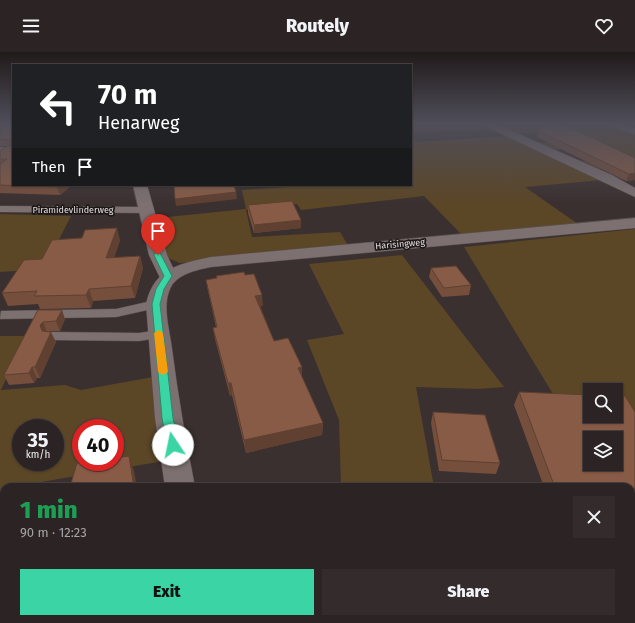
<!DOCTYPE html>
<html lang="en">
<head>
<meta charset="utf-8">
<style>
  :root { --surface:#2c2424; --page:#342c2c; --text:#f1f3f6; --muted:#a6a4a6; --line:#484141; --accent:#3bd4a4 }
  body { margin:0; font-family:"Fira Sans",sans-serif; background:var(--page); color:var(--text); height:100vh; display:flex; flex-direction:column; font-size:15px; white-space:nowrap }
  * { box-sizing:border-box; margin:0 }
  p { font-size:13px; color:var(--muted) }
  .icon { flex:none; width:22px; height:22px; fill:none; stroke:currentColor; stroke-width:2; stroke-linecap:round; stroke-linejoin:round }
  .map { position:relative; flex:1; overflow:hidden }
  .panel { position:absolute; left:0px; top:431px; width:635px; height:140px; display:flex; flex-direction:column; background:var(--surface); border-radius:12px 12px 0 0; box-shadow:0 1px 3px #0004,0 0 0 1px var(--line) }
  .panel>* { flex:none }
  .guide { position:absolute; left:12px; top:12px; width:400px; height:122px; border-radius:0px; box-shadow:0 1px 3px #0004,0 0 0 1px var(--line); background:#202124; color:#fff; overflow:hidden }
  .controls { position:absolute; left:583px; top:331px; display:grid; gap:8px }
  .controls a { display:grid; place-items:center; width:40px; height:40px; border-radius:0px; background:var(--surface); box-shadow:0 1px 3px #0004,0 0 0 1px var(--line); font-size:20px }
  .speed { position:absolute; left:12px; top:367px; display:flex; gap:8px; font-size:20px; font-weight:700; text-align:center }
  .speed>* { display:grid; place-content:center; width:52px; height:52px; border-radius:50%; background:var(--surface); box-shadow:0 1px 3px #0004,0 0 0 1px var(--line); line-height:1 }
  .speed small { font-size:10px; font-weight:400 }
  .speed .limit { border:6px solid #d22; background:#fff; color:#111 }
  .pin { position:absolute; display:grid; place-items:center; width:34px; height:34px; color:#fff; margin:-41px -17px; border-radius:50% 50% 50% 0; rotate:-45deg; box-shadow:0 0 4px #0007 }
  .pin .icon { rotate:45deg }
  .me { position:absolute; width:44px; margin:-22px; rotate:349deg; stroke-linejoin:round; filter:drop-shadow(0 0 3px #0008) }
  .turn { display:flex; align-items:center; gap:14px; height:84px; padding:0 20px; font-size:18px }
  .turn .icon { width:52px; height:52px; stroke-width:2.5 }
  .turn b { display:block; font-size:28px; line-height:34px }
  .then { display:flex; align-items:center; height:38px; padding:0 20px; background:#0003; gap:8px; font-size:15px }
  .round { display:grid; place-items:center; flex:none; width:42px; height:42px; border-radius:0px; background:var(--page) }
  .headline { display:flex; align-items:center; justify-content:space-between; height:68px; padding:0 20px }
  h1 { font-size:24px; font-weight:800; line-height:30px; color:#1e9e55 }
  .button { display:flex; gap:8px; margin-top:auto; padding:8px 20px }
  .button a { flex:1; height:46px; border-radius:0px; background:var(--accent); color:#111; font-size:16px; font-weight:800; line-height:46px; text-align:center }
  .button a+a { background:var(--page); color:var(--text) }
  header { display:flex; justify-content:space-between; align-items:center; height:52px; padding:0 20px; background:var(--surface); font-size:18px; font-weight:800 }
  .map>svg:first-child { display:block }
</style>
</head>
<body>
<header><svg class="icon" aria-label="menu" viewBox="0 0 24 24"><path d="M4 6h16M4 12h16M4 18h16"/></svg>Routely<svg class="icon" aria-label="heart" viewBox="0 0 24 24"><path d="M12 20l-8-8c-3-5 5-10 8-4 3-6 11-1 8 4z"/></svg></header>
<div class="map">
<svg width="635" height="571" viewBox="0 0 635 571">
  <rect width="100%" height="100%" fill="#3b3030"/>
  <g fill="#5b4626" fill-rule="evenodd">
    <polygon points="411,72 480,72 491,77 411,80"/>
    <polygon points="490,72 609,72 635,81 635,114 599,117 581,109 631,105 609,94 554,98 537,91 583,87 566,79 513,82"/>
    <polygon points="508,84 602,128 525,135 578,172 463,184 424,144 301,158 297,152 246,158 252,185 340,180 349,195 180,211 168,206 161,196 158,166 246,157 242,138 288,135 289,133 411,133 411,86 417,90"/>
    <polygon points="0,162 71,164 44,217 0,220"/>
    <polygon points="635,177 635,368 616,345 616,338 590,338 590,344 553,342 464,195"/>
    <polygon points="402,203 504,335 479,337 416,335 434,435 341,435 339,368 307,288 344,282 309,212"/>
    <path d="M 0,284 L 26,284 L 1,338 L 65,333 L 81,338 L 153,325 L 164,409 L 0,437 ZM 21,376 L 55,376 L 55,410 L 21,410 ZM 81,376 L 115,376 L 115,410 L 81,410 Z"/>
    <polygon points="631,512 635,512 635,571 496,571 495,567 631,567"/>
    <polygon points="236,567 357,567 357,571 237,571"/>
  </g>
  <g fill="none" stroke-linecap="round" stroke-linejoin="round">
    <defs>
      <g id="service">
        <polygon points="0,95 13,96 13,100 0,99"/>
        <polygon points="0,154 146,155 151,158 146,161 0,160"/>
        <polygon points="156,248 161,249 162,252 161,255 116,265 0,267 1,259 116,257"/>
        <polygon points="159,278 164,279 166,282 164,285 139,289 52,288 47,287 45,284 47,281 52,280 139,281"/>
        <rect x="104" y="567" width="24" height="4"/>
      </g>
      <g id="minor">
        <polygon points="483,72 496,72 612,123 635,136 635,145 485,74"/>
        <polygon points="608,72 623,72 635,76 635,82 610,74"/>
        <polygon points="133,133 147,133 167,203 177,224 175,228 168,230 161,228 149,203"/>
        <rect x="631" y="467" width="4" height="30"/>
      </g>
      <g id="tertiary">
        <path d="M 635,166 L 635,176 L 211,215 C 197,218 176,222 170,237 C 162,255 170,279 172,297 C 178,344 186,389 195,435 L 165,435 L 155,366 L 146,252 C 154,216 179,212 211,205 Z"/>
        <polygon points="191,567 229,567 230,571 192,571"/>
      </g>
    </defs>
    <use href="#service" stroke="#574f4f" stroke-width="1"/>
    <use href="#minor" stroke="#574f4f" stroke-width="1"/>
    <use href="#tertiary" stroke="#574f4f" stroke-width="1"/>
    <use href="#service" fill="#7d7071" fill-rule="evenodd"/>
    <use href="#minor" fill="#7d7071" fill-rule="evenodd"/>
    <use href="#tertiary" fill="#7d7071" fill-rule="evenodd"/>
  </g>
  <g fill="#754e3c">
    <polygon points="0,72 13,72 13,133 72,133 60,143 0,141 0,99 10,94 0,94"/>
    <polygon points="539,79 635,106 635,128 626,129 537,85"/>
    <polygon points="248,153 301,168 301,176 254,181 248,161"/>
    <polygon points="120,188 114,206 140,204 143,216 135,246 93,249 91,256 40,257 38,252 8,254 2,241 42,207"/>
    <polygon points="431,216 471,233 469,243 442,245 429,225"/>
    <polygon points="245,223 263,254 260,254 274,289 302,325 323,371 322,383 246,401 232,343 230,344 215,287 213,276 216,275 208,239 206,228"/>
    <polygon points="38,258 65,267 60,279 49,279 56,290 40,326 37,326 34,331 9,333 4,323"/>
    <polygon points="519,340 635,360 635,451 631,450 631,435 544,435 514,353"/>
    <polygon points="433,360 500,411 496,422 439,419 431,371"/>
    <polygon points="385,567 470,567 471,571 386,571"/>
  </g>
  <g fill="#5f4031">
    <polygon points="635,121 635,128 626,129 629,122"/>
    <polygon points="60,133 72,133 60,143 57,135"/>
    <polygon points="236,140 237,147 176,154 175,147"/>
    <polygon points="301,168 301,176 254,181 254,173"/>
    <polygon points="117,176 120,188 110,218 106,206"/>
    <polygon points="140,204 143,216 135,246 131,234"/>
    <polygon points="89,237 93,249 91,256 86,243"/>
    <polygon points="262,243 263,254 257,255 255,244"/>
    <polygon points="62,258 65,267 60,279 56,269"/>
    <polygon points="43,270 47,280 44,283 40,273"/>
    <polygon points="51,280 56,290 40,326 35,315"/>
    <polygon points="32,315 37,326 34,331 29,321"/>
    <polygon points="302,315 302,328 298,316"/>
    <polygon points="228,331 231,331 232,343 230,344"/>
    <polygon points="323,371 322,383 246,401 244,388"/>
    <polygon points="129,404 134,419 137,435 134,435"/>
    <polygon points="55,567 86,567 77,571 54,571"/>
  </g>
  <g fill="#885b46" stroke="#5f4031" fill-rule="evenodd">
    <polygon points="0,72 13,72 13,88 0,87"/>
    <polygon points="543,72 563,72 635,106 635,121 629,122 539,79"/>
    <polygon points="13,93 13,133 60,133 57,135 0,133 0,112 7,107 0,107 0,99 8,94 11,94"/>
    <polygon points="174,133 234,133 236,140 175,147"/>
    <polygon points="292,149 301,168 254,173 248,153"/>
    <polygon points="117,176 106,206 140,204 131,234 89,237 86,243 34,244 37,239 2,241 24,208 42,207 52,188 82,186 85,178"/>
    <polygon points="456,214 471,233 444,236 431,216"/>
    <polygon points="244,220 245,223 254,222 262,243 255,244 274,289 288,286 302,315 298,316 323,371 244,388 231,331 228,331 213,276 217,275 206,228 217,226 216,224"/>
    <polygon points="38,258 62,258 56,269 43,270 40,273 42,279 51,280 35,315 32,315 29,321 4,323"/>
    <path d="M 519,340 L 590,343 L 590,364 L 616,364 L 616,343 L 625,344 L 635,360 L 635,437 L 631,437 L 631,435 L 599,435 L 554,433 ZM 590,386 L 616,386 L 616,412 L 590,412 Z"/>
    <polygon points="433,360 485,363 500,411 442,408"/>
    <polygon points="129,404 134,435 70,435 77,411 85,410 115,410 115,406"/>
    <polygon points="9,567 55,567 54,571 33,571 33,570 29,571 9,571"/>
    <polygon points="388,567 470,567 471,571 388,571"/>
  </g>
  <linearGradient id="sky" x2="0" y2="1"><stop stop-color="#201a1a"/><stop offset="0.47" stop-color="#4f4e59"/><stop offset="1" stop-color="#4f4e59" stop-opacity="0"/></linearGradient>
  <rect width="635" height="152" fill="url(#sky)"/>
  <polygon fill="#3bd4a4" stroke="#268a6b" points="155,201 160,201 172,224 164,237 160,252 173,366 179,393 177,397 173,398 169,397 167,393 162,366 152,252 156,237 164,224 154,203"/>
  <polygon fill="#f59e0b" points="159,278 163,281 168,320 163,323 158,320 154,281"/>
  <g text-anchor="middle" stroke-width="3.5" stroke-linejoin="round" paint-order="stroke">
    <g font-size="9" fill="#e3dcdc" stroke="#1e1919">
      <text x="73" y="161">Piramidevlinderweg</text>
      <text transform="translate(400 192) rotate(-5)" y="3">Harisingweg</text>
    </g>
  </g>
</svg>
<div class="controls">
<a><svg class="icon" aria-label="search" viewBox="0 0 24 24"><circle cx="10" cy="10" r="6"/><path d="M15 15l6 6"/></svg></a>
<a><svg class="icon" aria-label="layers" viewBox="0 0 24 24"><path d="M12 4l9 5-9 5-9-5zM3 14l9 5 9-5"/></svg></a>
</div>
<div class="speed"><div>35<small>km/h</small></div><div class="limit">40</div></div>
<div class="pin" style="left:158px;top:203px;background:#d93025"><svg class="icon" aria-label="arrive" viewBox="0 0 24 24"><path d="M6 21V4h12l-3 4 3 4H6"/></svg></div>
<svg class="me" style="left:173px;top:393px" viewBox="-20 -20 40 40"><circle r="19" fill="#fff"/><path d="M0-13L10 11 0 6-10 11z" fill="#3bd4a4"/></svg>
<div class="guide">
<div class="turn"><svg class="icon" aria-label="left" viewBox="0 0 24 24"><path d="M17 20v-9H6M10 6l-5 5 5 5"/></svg><div><b>70 m</b>Henarweg</div></div>
<div class="then">Then<svg class="icon" aria-label="arrive" viewBox="0 0 24 24"><path d="M6 21V4h12l-3 4 3 4H6"/></svg></div>
</div>
<section class="panel">
<div class="headline"><div><h1>1 min</h1><p>90 m · 12:23</p></div><a class="round"><svg class="icon" aria-label="close" viewBox="0 0 24 24"><path d="M6 6l12 12M18 6L6 18"/></svg></a></div>
<div class="button"><a>Exit</a><a>Share</a></div>
</section>
</div>
</body>
</html>
